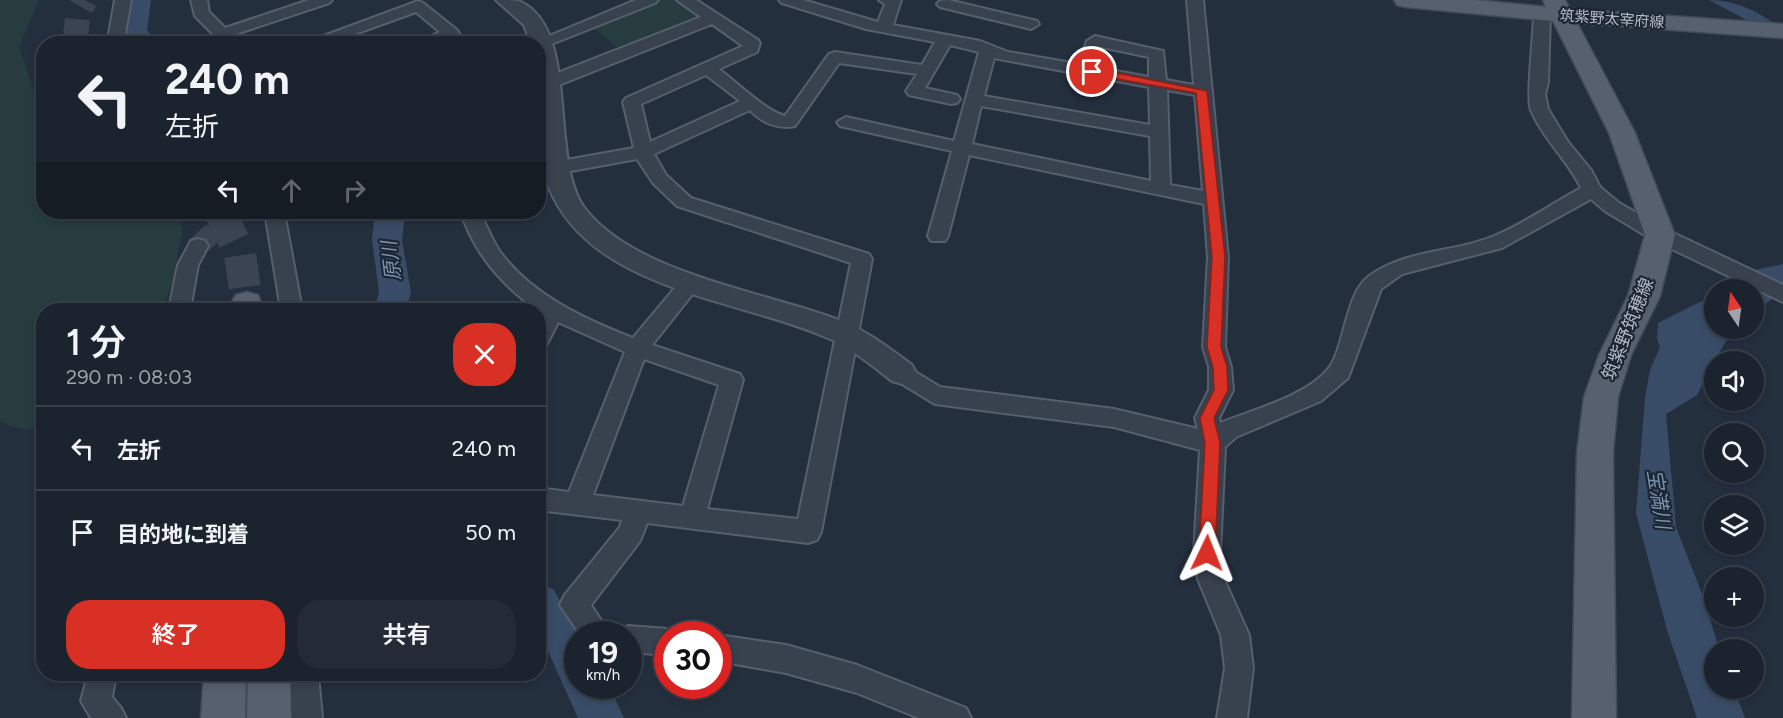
<!DOCTYPE html>
<html lang="ja">
<head>
<meta charset="utf-8">
<style>
  :root { --surface:#1b232e; --page:#242b36; --text:#f1f3f6; --muted:#a0a4aa; --line:#39404a; --accent:#d93025 }
  body { margin:0; font-family:Figtree,"Noto Sans JP",sans-serif; background:var(--page); color:var(--text); height:100vh; display:flex; flex-direction:column; font-size:22px; white-space:nowrap }
  * { box-sizing:border-box; margin:0 }
  p { font-size:20px; color:var(--muted) }
  .icon { flex:none; width:33px; height:33px; fill:none; stroke:currentColor; stroke-width:2; stroke-linecap:round; stroke-linejoin:round }
  .map { position:relative; flex:1; overflow:hidden }
  .panel { position:absolute; left:36px; top:303px; width:510px; height:378px; display:flex; flex-direction:column; background:var(--surface); border-radius:24px; box-shadow:0 3px 9px #0003,0 0 0 2px var(--line) }
  .panel>* { flex:none }
  .banner { position:absolute; left:36px; top:36px; width:510px; height:183px; border-radius:24px; box-shadow:0 3px 9px #0003,0 0 0 2px var(--line); background:#1b232e; color:var(--text); overflow:hidden }
  .needle { width:39px; rotate:347deg }
  .buttons { position:absolute; left:1704px; top:279px; display:grid; gap:12px }
  .buttons a { display:grid; place-items:center; width:60px; height:60px; border-radius:50%; background:var(--surface); box-shadow:0 3px 9px #0003,0 0 0 2px var(--line); font-size:30px }
  .speed { position:absolute; left:564px; top:621px; display:flex; gap:12px; font-size:30px; font-weight:700; text-align:center }
  .speed>* { display:grid; place-content:center; width:78px; height:78px; border-radius:50%; background:var(--surface); box-shadow:0 3px 9px #0003,0 0 0 2px var(--line); line-height:1 }
  .speed small { font-size:15px; font-weight:400 }
  .speed .limit { border:9px solid #d22; background:#fff; color:#111 }
  .pin { position:absolute; display:grid; place-items:center; width:51px; height:51px; color:#fff; margin:-26px; border:3px solid #fff; border-radius:50%; box-shadow:0 2px 6px #0007 }
  .me { position:absolute; width:66px; margin:-33px; rotate:2deg; stroke-linejoin:round; filter:drop-shadow(0 0 4px #0008) }
  .turn { display:flex; align-items:center; gap:21px; height:126px; padding:0 30px; font-size:27px }
  .turn .icon { width:78px; height:78px; stroke-width:2.5 }
  .turn b { display:block; font-size:42px; line-height:51px }
  .lanes { display:flex; align-items:center; height:57px; padding:0 30px; background:#0003; justify-content:center; gap:30px; direction:ltr }
  .lanes .off { opacity:.35 }
  .round { display:grid; place-items:center; flex:none; width:63px; height:63px; border-radius:24px; background:var(--page) }
  .summary { display:flex; align-items:center; justify-content:space-between; height:102px; padding:0 30px }
  h1 { font-size:36px; font-weight:600; line-height:45px }
  .cta { display:flex; gap:12px; margin-top:auto; padding:12px 30px }
  .cta a { flex:1; height:69px; border-radius:24px; background:var(--accent); color:#fff; font-size:24px; font-weight:600; line-height:69px; text-align:center }
  .cta a+a { background:var(--page); color:var(--text) }
  ul { padding:0; list-style:none }
  li { display:flex; align-items:center; gap:18px; height:84px; padding:0 30px; border-top:2px solid var(--line) }
  li div { flex:1 }
  li b { display:block; font-size:22px }
  li em { font-style:normal }
  .map>svg:first-child { display:block }
</style>
</head>
<body>
<div class="map">
<svg width="1783" height="718" viewBox="0 0 1783 718">
  <rect width="100%" height="100%" fill="#242f3e"/>
  <g fill="#263c3f">
    <path d="M 0,0 L 39,0 L 19,47 L 35,94 L 43,100 L 44,212 L 172,212 L 183,227 L 172,284 L 163,310 L 44,310 L 43,427 C 28,431 13,429 0,421 Z"/>
    <polygon points="657,0 679,0 700,14 699,20 622,51 591,26"/>
  </g>
  <g fill="#394c67">
    <path d="M 1709,0 C 1736,0 1762,13 1783,30 L 1783,39 Z"/>
    <polygon points="1783,264 1783,291 1754,312 1754,290 1725,290 1750,271"/>
    <polygon points="1714,295 1714,328 1736,329 1724,344 1697,395 1666,414 1676,527 1704,599 1719,649 1714,650 1714,688 1734,689 1745,718 1697,718 1667,630 1636,513 1645,398 1650,370 1660,347 1657,339 1658,323"/>
  </g>
  <g fill="none" stroke-linecap="round" stroke-linejoin="round">
    <g fill="#394c67" fill-rule="evenodd">
      <polygon points="127,0 151,0 147,30 159,44 133,44 123,32"/>
      <polygon points="375,212 405,212 402,240 411,292 406,310 374,310 379,292 372,240"/>
      <polygon points="538,584 553,589 565,609 574,614 584,634 578,634 578,686 609,686 624,718 578,718 544,642 538,639"/>
    </g>
    <polyline stroke="#3a4453" stroke-width="21" stroke-dasharray="21 10" stroke-linecap="butt" points="198,246 236,212"/>
    <polyline stroke="#3a4453" stroke-width="25" stroke-dasharray="25 13" stroke-linecap="butt" points="75,44 78,13 85,0"/>
    <polyline stroke="#3a4453" stroke-width="32" stroke-dasharray="32 16" stroke-linecap="butt" points="220,212 240,254 247,303"/>
    <defs>
      <g id="minor">
        <polygon points="115,0 131,0 124,39 128,44 111,44 108,39"/>
        <polygon points="191,0 207,0 209,12 225,28 309,0 332,0 329,3 233,35 241,44 223,44 195,16"/>
        <polygon points="636,0 658,0 655,3 544,47 538,49 538,44 530,44"/>
        <path d="M 677,0 L 696,0 L 758,40 L 760,43 L 757,52 L 719,69 C 736,82 767,112 785,116 L 829,54 L 835,52 L 922,65 L 935,42 L 866,29 L 782,3 L 779,0 L 803,0 L 878,22 L 885,4 L 879,0 L 901,0 L 893,25 L 980,41 L 1008,52 L 1078,64 L 1087,41 L 1095,36 L 1163,51 L 1166,80 L 1194,85 L 1187,0 L 1203,0 L 1228,257 L 1225,347 L 1231,367 L 1233,390 L 1219,418 L 1220,423 C 1253,410 1307,396 1329,368 C 1344,349 1346,293 1368,277 C 1404,250 1449,253 1489,238 C 1521,226 1551,204 1581,188 C 1568,160 1543,139 1531,110 C 1526,100 1534,32 1534,14 L 1542,9 L 1550,14 L 1548,83 L 1545,94 L 1548,109 L 1568,142 L 1591,170 L 1600,187 L 1619,203 L 1667,230 L 1783,285 L 1783,302 L 1653,240 L 1605,211 L 1591,199 L 1502,248 L 1402,274 L 1381,289 L 1348,378 L 1321,401 L 1236,437 L 1225,447 L 1220,553 L 1224,579 L 1249,635 L 1253,668 L 1247,718 L 1217,718 L 1225,668 L 1221,635 L 1198,579 L 1194,553 L 1200,450 L 1114,427 L 935,404 L 894,379 L 891,373 L 894,367 L 902,364 L 940,387 L 1114,409 L 1198,429 L 1195,418 L 1209,390 L 1209,367 L 1203,347 L 1208,257 L 1204,204 L 969,155 L 948,236 L 945,241 L 931,241 L 928,236 L 952,151 L 840,126 L 837,122 L 846,117 L 954,141 L 979,52 L 950,45 L 925,88 L 957,95 L 960,99 L 957,103 L 951,104 L 909,95 L 906,91 L 917,74 L 839,63 L 795,126 C 778,130 761,122 750,110 L 654,154 L 666,175 L 691,198 L 869,254 L 872,259 L 821,532 L 817,540 L 808,543 L 647,523 L 640,541 L 591,605 L 610,634 L 580,634 L 560,605 L 564,596 L 620,527 L 622,520 L 538,510 L 538,488 L 569,492 L 625,352 L 558,322 L 546,346 L 538,348 L 538,318 L 541,313 C 505,288 474,254 461,212 L 479,212 C 486,224 491,237 498,249 C 529,294 584,319 633,338 L 684,277 L 691,275 L 698,277 L 701,282 L 698,287 L 652,345 L 740,374 L 743,380 L 707,509 L 798,519 L 851,263 L 677,206 L 653,183 L 637,159 L 538,177 L 538,165 L 634,148 L 623,102 L 626,98 L 743,46 L 712,24 L 554,87 L 542,87 L 540,83 L 542,79 L 701,17 ZM 1101,47 L 1149,57 L 1149,77 L 1094,67 ZM 994,58 L 1149,87 L 1150,125 L 984,96 ZM 706,75 L 740,101 L 650,142 L 641,104 ZM 1167,90 L 1195,95 L 1203,191 L 1170,185 ZM 981,106 L 1150,136 L 1151,181 L 972,144 ZM 644,359 L 719,385 L 683,506 L 593,495 Z"/>
        <polygon points="948,0 1037,21 1039,24 1031,29 940,7 937,4 940,1"/>
        <path d="M 418,1 L 423,3 L 457,30 L 459,33 C 448,45 430,44 415,44 L 440,32 L 416,12 L 327,44 L 302,44 Z"/>
        <polygon points="265,212 284,212 302,310 281,310"/>
        <polygon points="198,239 205,241 208,246 198,265 190,310 169,310 178,265 191,241"/>
        <polygon points="628,626 668,629 679,634 668,634 668,655 628,652 628,634 616,634 618,630"/>
        <polygon points="718,635 786,645 857,665 966,708 971,718 919,718 857,693 786,673 718,661"/>
        <polygon points="88,674 116,674 112,697 121,708 126,718 91,718 81,701"/>
        <polygon points="290,674 318,674 322,718 292,718"/>
      </g>
      <path id="tertiary" d="M 496,0 C 503,0 513,0 519,1 C 582,29 547,161 586,210 C 637,274 765,292 839,320 C 866,330 889,348 912,365 L 916,373 L 912,381 L 902,384 L 892,381 C 870,364 849,346 823,336 C 734,298 588,289 548,185 C 543,172 546,157 544,144 C 542,110 538,77 538,44 L 531,44 L 524,25 Z"/>
      <g id="primary">
        <polygon points="1394,0 1476,0 1546,7 1543,0 1565,0 1570,9 1783,24 1783,38 1577,23 1635,133 1675,235 1660,296 1631,355 1618,397 1613,453 1616,718 1572,718 1577,453 1584,397 1599,355 1628,296 1645,235 1609,133 1553,21 1405,7 1397,5"/>
        <polygon points="247,292 258,295 264,310 234,310 231,303 236,295"/>
        <polygon points="204,674 246,674 245,718 201,718"/>
        <polygon points="248,674 290,674 291,718 247,718"/>
      </g>
    </defs>
    <use href="#minor" stroke="#565f6c" stroke-width="4"/>
    <use href="#tertiary" stroke="#565f6c" stroke-width="4"/>
    <use href="#primary" stroke="#414a57" stroke-width="3"/>
    <use href="#minor" fill="#38414e" fill-rule="evenodd"/>
    <use href="#tertiary" fill="#38414e" fill-rule="evenodd"/>
    <use href="#primary" fill="#56606e" fill-rule="evenodd"/>
  </g>
  <polygon fill="#d93025" stroke="#8d1f18" stroke-width="1.5" points="1092,68 1207,91 1225,257 1221,347 1227,367 1228,390 1214,418 1220,443 1215,553 1213,558 1207,560 1202,558 1199,553 1205,443 1200,418 1214,390 1213,367 1207,347 1212,257 1196,93 1089,74 1089,69"/>
  <g text-anchor="middle" stroke-width="4.5" stroke-linejoin="round" paint-order="stroke">
    <g font-size="15" fill="#b4bcc9" stroke="#1d2633">
      <text transform="translate(1612 19) rotate(4)" y="5">筑紫野太宰府線</text>
    </g>
    <g font-size="18" fill="#b4bcc9" stroke="#1d2633">
      <text transform="translate(1628 329) rotate(-68)" y="6">筑紫野筑穂線</text>
    </g>
    <g font-size="20" font-style="italic" fill="#7c92b1" stroke="#1d2633">
      <text transform="translate(391 261) rotate(-97)" y="7">原川</text>
      <text transform="translate(1659 499) rotate(81)" y="7">宝満川</text>
    </g>
  </g>
</svg>
<div class="buttons">
<a><svg class="needle" viewBox="-14 -14 28 28"><path d="M0-13l5 13h-10z" fill="#e53935"/><path d="M0 13l5-13h-10z" fill="#a0a4aa"/></svg></a>
<a><svg class="icon" aria-label="sound" viewBox="0 0 24 24"><path d="M4 9h4l5-4v14l-5-4H4zM17 9q2 3 0 6"/></svg></a>
<a><svg class="icon" aria-label="search" viewBox="0 0 24 24"><circle cx="10" cy="10" r="6"/><path d="M15 15l6 6"/></svg></a>
<a><svg class="icon" aria-label="layers" viewBox="0 0 24 24"><path d="M12 4l9 5-9 5-9-5zM3 14l9 5 9-5"/></svg></a>
<a>+</a>
<a>−</a>
</div>
<div class="speed"><div>19<small>km/h</small></div><div class="limit">30</div></div>
<div class="pin" style="left:1092px;top:72px;background:#d93025"><svg class="icon" aria-label="arrive" viewBox="0 0 24 24"><path d="M6 21V4h12l-3 4 3 4H6"/></svg></div>
<svg class="me" style="left:1207px;top:553px" viewBox="-20 -20 40 40"><path d="M0-17L14 15 0 8-14 15z" fill="#d93025" stroke="#fff" stroke-width="4"/></svg>
<div class="banner">
<div class="turn"><svg class="icon" aria-label="left" viewBox="0 0 24 24"><path d="M17 20v-9H6M10 6l-5 5 5 5"/></svg><div><b>240 m</b>左折</div></div>
<div class="lanes"><svg class="icon" aria-label="left" viewBox="0 0 24 24"><path d="M17 20v-9H6M10 6l-5 5 5 5"/></svg><svg class="icon off" aria-label="ahead" viewBox="0 0 24 24"><path d="M12 20V5M6 11l6-6 6 6"/></svg><svg class="icon off" aria-label="right" viewBox="0 0 24 24"><path d="M7 20v-9h11M14 6l5 5-5 5"/></svg></div>
</div>
<section class="panel">
<div class="summary"><div><h1>1 分</h1><p>290 m · 08:03</p></div><a class="round" style="background:#d93025;color:#fff"><svg class="icon" aria-label="close" viewBox="0 0 24 24"><path d="M6 6l12 12M18 6L6 18"/></svg></a></div>
<ul>
<li><svg class="icon" aria-label="left" viewBox="0 0 24 24"><path d="M17 20v-9H6M10 6l-5 5 5 5"/></svg><div><b>左折</b></div><em>240 m</em></li>
<li><svg class="icon" aria-label="arrive" viewBox="0 0 24 24"><path d="M6 21V4h12l-3 4 3 4H6"/></svg><div><b>目的地に到着</b></div><em>50 m</em></li>
</ul>
<div class="cta"><a>終了</a><a>共有</a></div>
</section>
</div>
</body>
</html>
